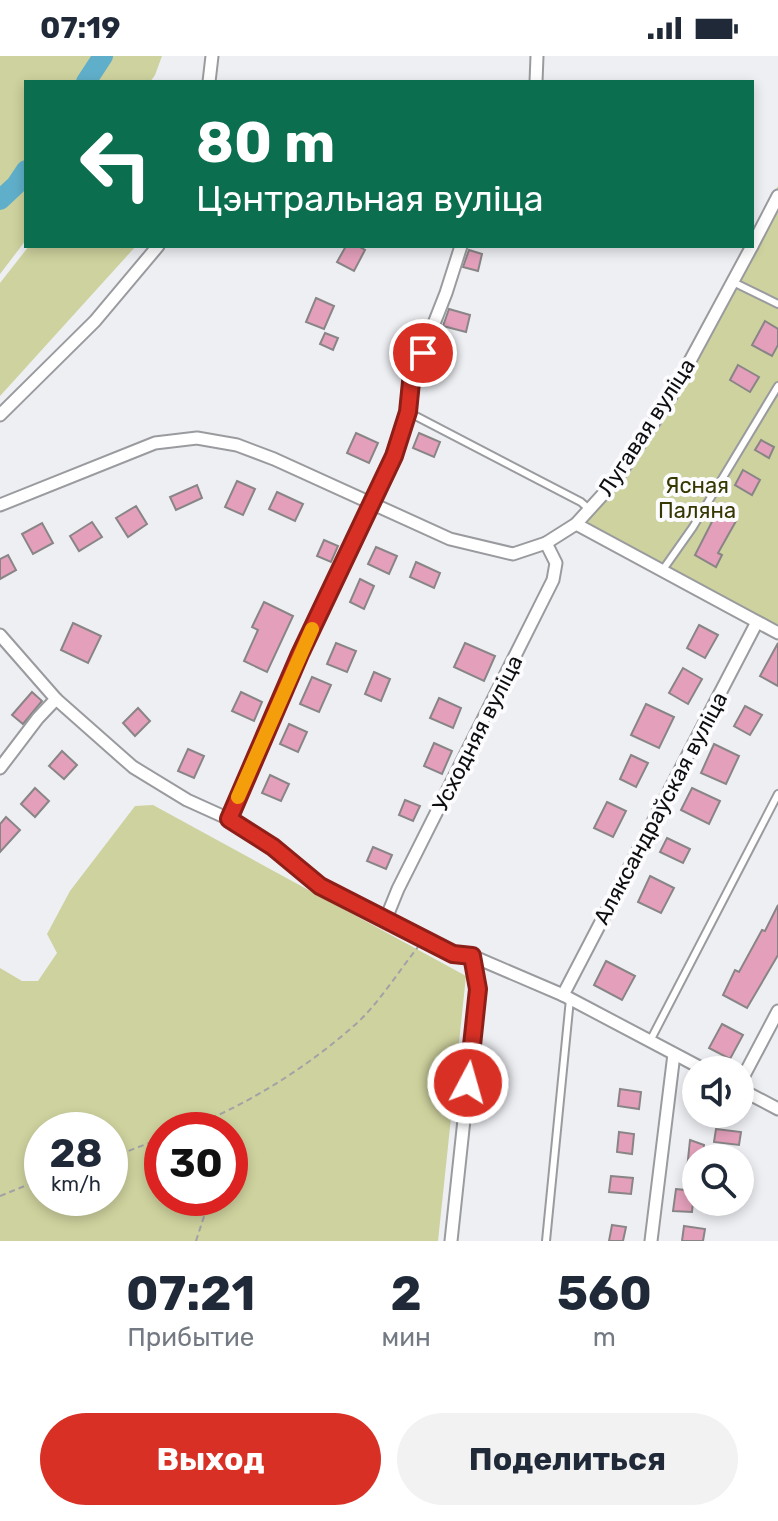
<!DOCTYPE html>
<html lang="ru">
<head>
<meta charset="utf-8">
<style>
  :root { --surface:#fff; --page:#f2f2f3; --text:#1f2937; --muted:#747a83; --accent:#d93025 }
  body { margin:0; font-family:Rubik,sans-serif; background:var(--page); color:var(--text); height:100vh; display:flex; flex-direction:column; font-size:30px; white-space:nowrap }
  * { box-sizing:border-box; margin:0 }
  p { font-size:26px; color:var(--muted) }
  .icon { flex:none; width:44px; height:44px; fill:none; stroke:currentColor; stroke-width:2; stroke-linecap:round; stroke-linejoin:round }
  .map { position:relative; height:1185px; overflow:hidden }
  .panel { display:flex; flex-direction:column; background:var(--surface); flex:1 }
  .panel>* { flex:none }
  .hud { position:absolute; left:24px; top:24px; width:730px; height:168px; border-radius:0px; box-shadow:0 4px 12px #0003; background:#0b6e4f; color:#fff; overflow:hidden }
  .fabs { position:absolute; left:682px; top:1000px; display:grid; gap:16px }
  .fabs a { display:grid; place-items:center; width:72px; height:72px; border-radius:50%; background:var(--surface); box-shadow:0 4px 12px #0003; font-size:40px }
  .speed { position:absolute; left:24px; top:1056px; display:flex; gap:16px; font-size:40px; font-weight:700; text-align:center }
  .speed>* { display:grid; place-content:center; width:104px; height:104px; border-radius:50%; background:var(--surface); box-shadow:0 4px 12px #0003; line-height:1 }
  .speed small { font-size:20px; font-weight:400 }
  .speed .limit { border:12px solid #d22; background:#fff; color:#111 }
  .pin { position:absolute; display:grid; place-items:center; width:68px; height:68px; color:#fff; margin:-34px; border:4px solid #fff; border-radius:50%; box-shadow:0 2px 8px #0007 }
  .me { position:absolute; width:88px; margin:-44px; rotate:6deg; stroke-linejoin:round; filter:drop-shadow(0 0 6px #0008) }
  .turn { display:flex; align-items:center; gap:28px; height:168px; padding:0 40px; font-size:36px }
  .turn .icon { width:104px; height:104px; stroke-width:2.5 }
  .turn b { display:block; font-size:56px; line-height:68px }
  .eta { display:flex; justify-content:space-evenly; align-items:center; height:136px; text-align:center }
  .eta b { font-size:48px; font-weight:700; line-height:56px }
  .primary-button { display:flex; gap:16px; margin-top:auto; padding:16px 40px }
  .primary-button a { flex:1; height:92px; border-radius:48px; background:var(--accent); color:#fff; font-size:32px; font-weight:700; line-height:92px; text-align:center }
  .primary-button a+a { background:var(--page); color:var(--text) }
  .status { display:flex; justify-content:space-between; align-items:center; height:56px; padding:0 40px; background:var(--surface); direction:ltr }
  .status svg { height:22px; fill:currentColor }
  .map>svg:first-child { display:block }
</style>
</head>
<body>
<div class="status"><b>07:19</b><svg viewBox="0 0 49 12"><path d="M0 12V9h3v3zM5 12V6h3v6zM10 12V3h3v9zM15 12V0h3v12zM26 1h20v11H26zM47 4h2v5h-2z"/></svg></div>
<div class="map">
<svg width="778" height="1185" viewBox="0 0 778 1185">
  <rect width="100%" height="100%" fill="#eeeff3"/>
  <g fill="#ced29e" fill-rule="evenodd">
    <polygon points="0,0 162,0 155,19 150,26 26,26 26,184 0,218"/>
    <polygon points="778,130 778,577 576,468 616,424 745,190 752,190 752,177"/>
    <polygon points="29,190 136,190 0,340 0,227"/>
    <path d="M 153,749 L 466,920 L 438,1185 L 0,1185 L 0,912 L 22,925 L 38,925 L 57,897 L 47,878 L 70,835 L 135,750 ZM 110,1074 L 110,1142 L 42,1142 L 42,1074 ZM 162,1074 L 230,1074 L 230,1142 L 162,1142 Z"/>
  </g>
  <g fill="none" stroke-linecap="round" stroke-linejoin="round">
    <g stroke="#60afca" stroke-width="20">
      <polyline points="86,26 103,0"/>
      <polyline points="0,144 16,129 26,114"/>
    </g>
  </g>
  <g fill="#e4a0bb" stroke="#898586" stroke-width="2">
    <polygon points="346,190 358,190 365,194 354,215 337,206"/>
    <polygon points="469,194 482,198 478,215 463,211"/>
    <polygon points="316,242 334,250 324,273 306,266"/>
    <polygon points="449,253 470,259 466,276 443,270"/>
    <polygon points="765,265 778,273 778,289 772,300 752,289"/>
    <polygon points="325,277 338,282 333,294 320,288"/>
    <polygon points="433,298 444,303 434,326 422,321"/>
    <polygon points="738,309 759,321 750,336 730,324"/>
    <polygon points="356,377 378,387 369,407 347,397"/>
    <polygon points="419,377 440,386 434,401 413,392"/>
    <polygon points="761,384 774,391 769,402 755,394"/>
    <polygon points="743,414 760,424 752,439 735,429"/>
    <polygon points="237,425 255,433 243,459 225,451"/>
    <polygon points="197,429 202,442 176,454 170,441"/>
    <polygon points="277,436 303,448 295,465 269,453"/>
    <polygon points="136,450 147,468 128,481 116,462"/>
    <polygon points="718,454 736,465 718,497 722,499 716,511 695,499"/>
    <polygon points="92,466 102,481 79,495 70,480"/>
    <polygon points="42,467 53,487 33,498 22,478"/>
    <polygon points="324,484 338,490 331,506 317,500"/>
    <polygon points="376,491 397,500 389,518 368,508"/>
    <polygon points="8,499 16,514 0,523 0,503"/>
    <polygon points="416,506 440,517 434,532 410,521"/>
    <polygon points="360,523 374,530 364,553 350,546"/>
    <polygon points="264,546 293,560 267,616 244,605 258,574 252,571"/>
    <polygon points="73,567 101,580 88,607 61,594"/>
    <polygon points="699,569 718,579 705,602 687,592"/>
    <polygon points="336,587 356,595 347,616 327,608"/>
    <polygon points="465,587 495,600 484,625 454,611"/>
    <polygon points="778,587 778,630 760,620"/>
    <polygon points="683,612 702,623 688,648 669,637"/>
    <polygon points="374,616 390,623 381,645 365,638"/>
    <polygon points="312,621 331,629 319,656 300,648"/>
    <polygon points="32,636 42,645 23,668 12,659"/>
    <polygon points="241,636 262,646 254,665 232,655"/>
    <polygon points="439,642 461,652 453,672 430,662"/>
    <polygon points="646,648 674,661 659,692 631,679"/>
    <polygon points="745,650 762,659 750,679 734,670"/>
    <polygon points="138,652 150,665 135,680 123,667"/>
    <polygon points="289,668 307,676 298,696 280,688"/>
    <polygon points="434,687 452,695 442,718 424,710"/>
    <polygon points="714,688 739,700 726,728 701,717"/>
    <polygon points="188,693 204,700 194,722 178,715"/>
    <polygon points="62,695 77,709 64,723 49,710"/>
    <polygon points="631,699 648,707 636,731 620,723"/>
    <polygon points="270,719 289,728 281,745 262,737"/>
    <polygon points="35,732 49,745 35,761 21,748"/>
    <polygon points="692,732 720,745 709,768 681,754"/>
    <polygon points="405,744 420,750 413,765 399,759"/>
    <polygon points="607,746 626,755 613,781 594,772"/>
    <polygon points="6,761 20,774 0,796 0,768"/>
    <polygon points="667,782 690,793 683,807 660,796"/>
    <polygon points="373,791 392,799 386,813 367,805"/>
    <polygon points="650,820 674,832 661,857 638,846"/>
    <polygon points="778,849 778,899 747,952 723,939 735,914 739,916 762,874 765,875"/>
    <polygon points="606,905 635,920 622,944 594,929"/>
    <polygon points="722,968 743,979 730,1003 709,992"/>
    <polygon points="620,1033 641,1036 639,1053 618,1050"/>
    <polygon points="716,1073 741,1076 739,1089 714,1086"/>
    <polygon points="619,1076 634,1078 632,1098 617,1096"/>
    <polygon points="690,1084 704,1089 703,1102 696,1102 696,1114 687,1113"/>
    <polygon points="611,1120 633,1122 631,1138 609,1136"/>
    <polygon points="676,1133 694,1135 692,1156 673,1155"/>
    <polygon points="612,1169 626,1171 623,1185 609,1185"/>
    <polygon points="684,1170 705,1173 703,1185 682,1185"/>
  </g>
  <g fill="none" stroke-linecap="round" stroke-linejoin="round">
    <defs>
      <g id="service">
        <polyline points="733,226 778,248"/>
        <polyline points="408,356 581,446 590,454"/>
        <polyline points="662,515 693,471 778,330"/>
        <polyline points="650,985 778,738"/>
        <polyline points="546,1185 570,943"/>
      </g>
      <g id="minor">
        <polyline points="209,26 212,0"/>
        <polyline points="536,26 537,0"/>
        <polyline points="752,190 778,140"/>
        <polyline points="0,359 95,265 158,190"/>
        <polyline points="0,449 155,387 197,382 237,389 274,403 450,483 513,498 546,487 576,468 616,424 670,342 752,190"/>
        <polyline points="576,468 778,577"/>
        <polyline points="0,579 56,643 133,711 187,744 229,763 273,791 320,830 453,898 472,900 563,939 705,1014"/>
        <polyline points="0,712 38,662 56,643"/>
        <polyline points="229,763 300,598 394,400 408,356 411,326 446,237 461,190"/>
        <polyline points="385,865 398,833 553,524 556,507 546,487"/>
        <polyline points="563,939 757,566"/>
        <polyline points="740,1027 778,955"/>
        <polyline points="740,1033 778,1053"/>
        <polyline points="451,1185 478,933 472,900"/>
        <polyline points="651,1185 674,998"/>
      </g>
    </defs>
    <use href="#service" stroke="#9a9b9e" stroke-width="10"/>
    <use href="#minor" stroke="#9a9b9e" stroke-width="15"/>
    <g stroke="#a2a2a6" stroke-width="2" stroke-dasharray="6 4" stroke-linecap="butt">
      <path d="M 183,1074 C 246,1050 305,1013 356,968 C 379,947 398,916 418,891"/>
      <polyline points="208,1074 209,1064"/>
      <polyline points="110,1102 162,1082"/>
      <polyline points="0,1140 42,1123"/>
      <polyline points="196,1185 210,1142"/>
    </g>
    <use href="#service" stroke="#fff" stroke-width="6"/>
    <use href="#minor" stroke="#fff" stroke-width="11"/>
  </g>
  <g fill="none" stroke-linecap="round" stroke-linejoin="round">
    <defs>
      <polyline id="route" points="423,297 411,326 408,356 394,400 300,598 229,763 273,791 320,830 453,898 472,900 478,933 468,1027"/>
    </defs>
    <use href="#route" stroke="#8d1f18" stroke-width="20"/>
    <use href="#route" stroke="#d93025" stroke-width="14"/>
    <polyline stroke="#f59e0b" stroke-width="14" points="238,741 312,573"/>
  </g>
  <g text-anchor="middle" stroke-width="8" stroke-linejoin="round" paint-order="stroke">
    <g font-size="22" fill="#0e0e10" stroke="#fcfcff">
      <text transform="translate(646 371) rotate(-57)" y="8">Лугавая вуліца</text>
      <text transform="translate(477 677) rotate(-63)" y="8">Усходняя вуліца</text>
      <text transform="translate(660 752) rotate(-62)" y="8">Аляксандраўская вуліца</text>
    </g>
    <g font-size="22" fill="#363701" stroke="#fcfcff">
      <text x="697" y="437">Ясная<tspan x="697" dy="25">Паляна</tspan></text>
    </g>
  </g>
</svg>
<div class="fabs">
<a><svg class="icon" aria-label="sound" viewBox="0 0 24 24"><path d="M4 9h4l5-4v14l-5-4H4zM17 9q2 3 0 6"/></svg></a>
<a><svg class="icon" aria-label="search" viewBox="0 0 24 24"><circle cx="10" cy="10" r="6"/><path d="M15 15l6 6"/></svg></a>
</div>
<div class="speed"><div>28<small>km/h</small></div><div class="limit">30</div></div>
<div class="pin" style="left:423px;top:297px;background:#d93025"><svg class="icon" aria-label="arrive" viewBox="0 0 24 24"><path d="M6 21V4h12l-3 4 3 4H6"/></svg></div>
<svg class="me" style="left:468px;top:1027px" viewBox="-20 -20 40 40"><circle r="17" fill="#d93025" stroke="#fff" stroke-width="3"/><path d="M0-11L8 9 0 5-8 9z" fill="#fff"/></svg>
<div class="hud">
<div class="turn"><svg class="icon" aria-label="left" viewBox="0 0 24 24"><path d="M17 20v-9H6M10 6l-5 5 5 5"/></svg><div><b>80 m</b>Цэнтральная вуліца</div></div>
</div>
</div>
<section class="panel">
<div class="eta">
<div><b>07:21</b><p>Прибытие</p></div>
<div><b>2</b><p>мин</p></div>
<div><b>560</b><p>m</p></div>
</div>
<div class="primary-button"><a>Выход</a><a>Поделиться</a></div>
</section>
</body>
</html>
